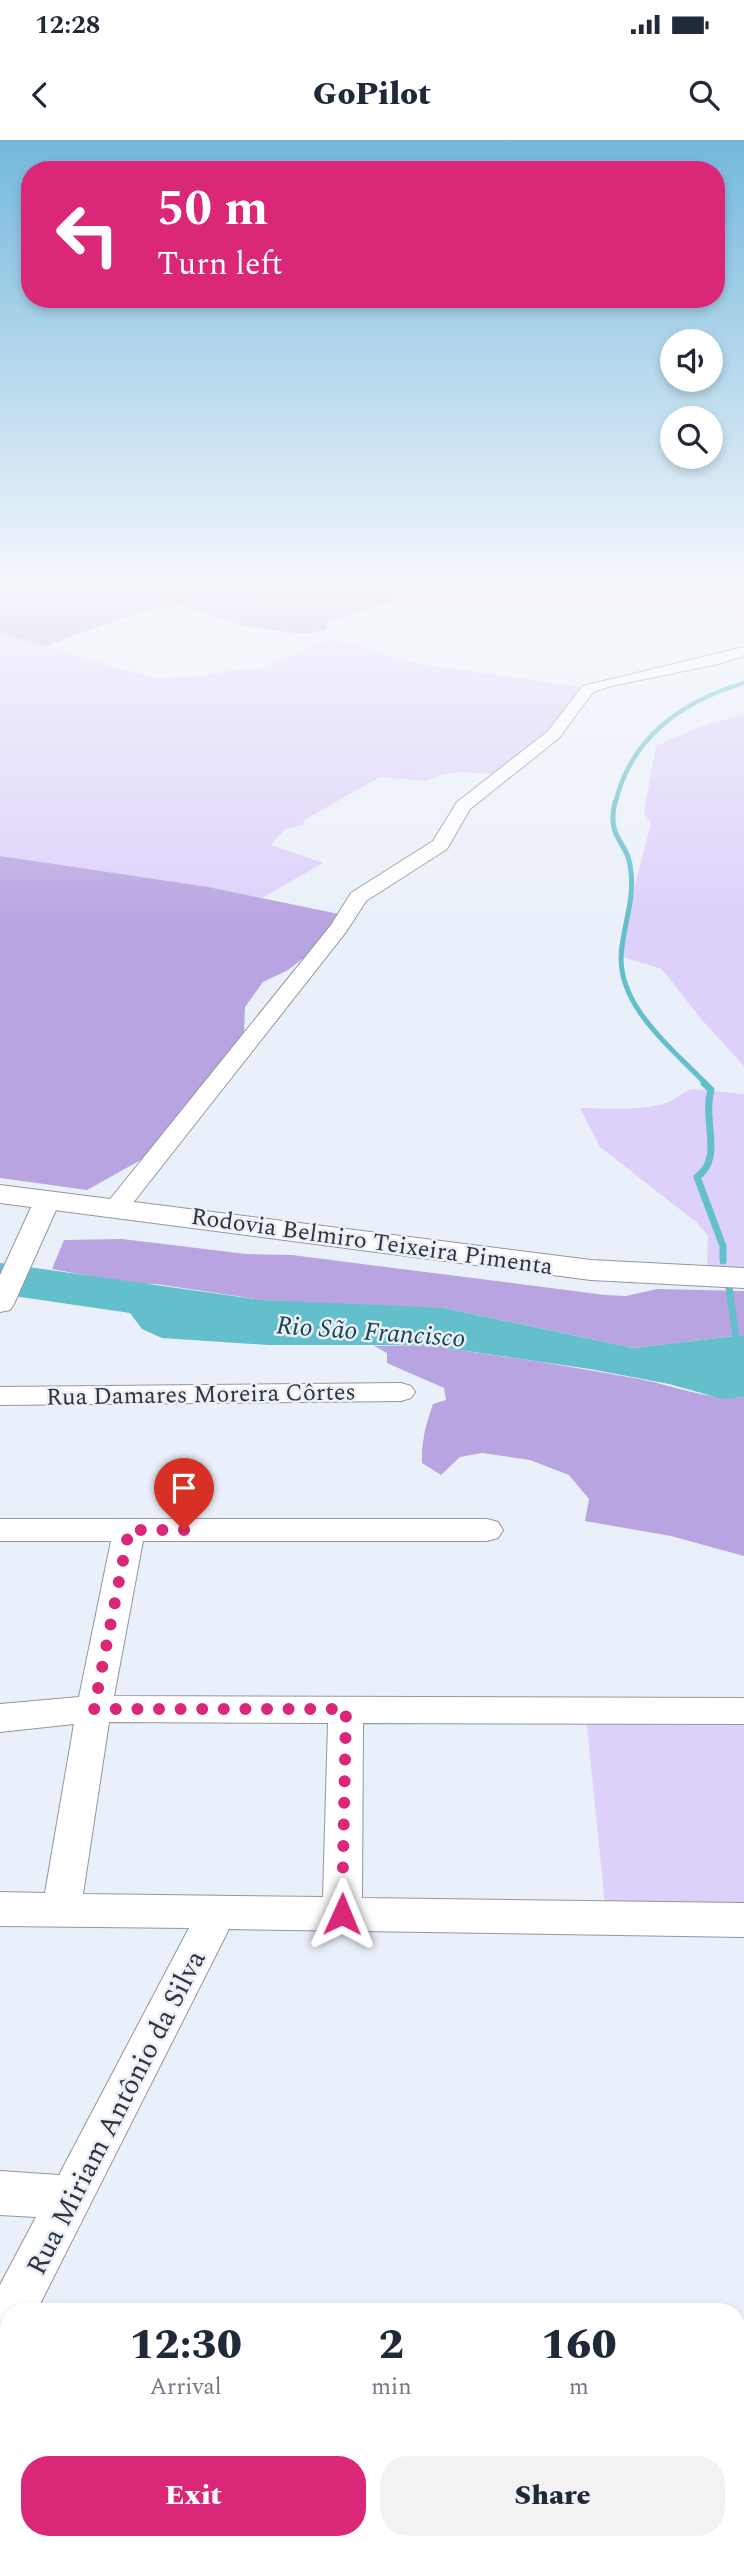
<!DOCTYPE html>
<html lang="en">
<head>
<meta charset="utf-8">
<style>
  :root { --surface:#fff; --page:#f2f2f3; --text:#1f2937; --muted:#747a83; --accent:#db2777 }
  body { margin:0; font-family:Spectral,serif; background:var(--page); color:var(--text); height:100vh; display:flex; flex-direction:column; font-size:26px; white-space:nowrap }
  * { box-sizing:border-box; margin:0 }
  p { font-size:23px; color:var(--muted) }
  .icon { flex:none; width:38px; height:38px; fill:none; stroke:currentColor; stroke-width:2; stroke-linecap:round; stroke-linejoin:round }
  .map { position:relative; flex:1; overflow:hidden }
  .drawer { position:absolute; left:0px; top:2163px; width:746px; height:247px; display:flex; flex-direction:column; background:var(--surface); border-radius:28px 28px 0 0; box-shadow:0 4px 10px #0003 }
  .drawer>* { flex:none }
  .banner { position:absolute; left:21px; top:21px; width:704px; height:147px; border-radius:28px; box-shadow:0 4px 10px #0003; background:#db2777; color:#fff; overflow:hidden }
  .buttons { position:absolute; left:660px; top:189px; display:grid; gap:14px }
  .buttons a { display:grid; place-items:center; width:63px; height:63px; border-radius:50%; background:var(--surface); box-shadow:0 4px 10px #0003; font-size:35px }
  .pin { position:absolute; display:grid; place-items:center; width:60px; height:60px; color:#fff; margin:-72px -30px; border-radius:50% 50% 50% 0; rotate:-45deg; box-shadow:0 0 7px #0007 }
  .pin .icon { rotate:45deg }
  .me { position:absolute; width:77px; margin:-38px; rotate:1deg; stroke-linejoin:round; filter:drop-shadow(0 0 5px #0008) }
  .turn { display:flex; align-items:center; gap:24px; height:147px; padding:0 21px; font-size:32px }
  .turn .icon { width:91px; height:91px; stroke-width:2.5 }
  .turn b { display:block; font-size:49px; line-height:60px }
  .eta { display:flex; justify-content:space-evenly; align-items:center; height:119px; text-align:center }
  .eta b { font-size:42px; font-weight:800; line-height:49px }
  .action { display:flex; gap:14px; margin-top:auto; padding:14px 21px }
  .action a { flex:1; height:80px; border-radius:28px; background:var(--accent); color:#fff; font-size:28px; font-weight:800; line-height:80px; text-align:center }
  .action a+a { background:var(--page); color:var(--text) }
  .status { display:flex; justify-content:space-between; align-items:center; height:49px; padding:0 35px; background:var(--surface); direction:ltr }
  .status svg { height:19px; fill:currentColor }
  header { display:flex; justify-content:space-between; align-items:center; height:91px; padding:0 21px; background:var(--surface); font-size:32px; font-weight:800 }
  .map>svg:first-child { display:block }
</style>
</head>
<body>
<div class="status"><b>12:28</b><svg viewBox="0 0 49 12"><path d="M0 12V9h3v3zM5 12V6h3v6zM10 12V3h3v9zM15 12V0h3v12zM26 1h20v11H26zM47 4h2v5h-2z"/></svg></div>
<header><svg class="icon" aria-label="back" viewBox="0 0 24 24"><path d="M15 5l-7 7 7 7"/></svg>GoPilot<svg class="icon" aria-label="search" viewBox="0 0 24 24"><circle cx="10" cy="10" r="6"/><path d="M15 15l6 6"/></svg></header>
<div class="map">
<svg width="744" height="2409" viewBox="0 0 744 2409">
  <rect width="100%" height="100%" fill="#eaf0f9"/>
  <g fill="#ddd0fa">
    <polygon points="0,493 152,538 193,537 242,529 262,529 330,499 420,524 586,548 569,562 553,589 498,634 459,632 443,634 426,641 380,637 304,680 303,685 285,689 271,705 323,723 262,758 0,716"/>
    <polygon points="744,574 744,926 701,879 662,829 626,818 618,810 651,684 644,672 656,606 696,588"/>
    <path d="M 693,949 L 744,954 L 744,1131 L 707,1131 L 708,1095 L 696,1082 L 600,1007 L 580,968 C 610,968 641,972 669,962 C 678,958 683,951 693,949 Z"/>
    <polygon points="585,1566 744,1573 744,1775 606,1774"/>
  </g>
  <g fill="#b8a4e1">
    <polygon points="0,448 433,448 327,481 327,490 303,494 248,487 183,465 142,471 45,506 0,493"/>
    <polygon points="0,716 208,747 339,774 306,816 288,830 263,842 245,867 244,893 157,1011 87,1050 0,1038"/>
    <polygon points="122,1099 246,1114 292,1115 605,1155 626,1156 657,1149 744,1151 744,1195 633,1208 444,1168 412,1169 262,1160 156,1144 134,1144 52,1129 64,1100"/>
    <path d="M 425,1205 C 495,1215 564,1225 633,1238 C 671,1244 706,1261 744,1257 L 744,1416 L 671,1396 L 585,1381 L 589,1359 L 569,1335 L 530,1320 L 482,1313 L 460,1317 L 441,1335 L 422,1323 C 421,1302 426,1285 433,1264 L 446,1260 L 444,1248 L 387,1223 L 387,1213 L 374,1206 Z"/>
  </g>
  <polygon fill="#63bfcb" points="0,1123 262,1160 444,1168 633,1208 744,1195 744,1257 723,1259 669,1244 590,1229 425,1205 268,1205 162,1198 142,1189 130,1173 0,1154"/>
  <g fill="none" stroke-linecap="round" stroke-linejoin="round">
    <path stroke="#63bfcb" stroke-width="4.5" d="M 615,664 C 631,597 681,562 744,543"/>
    <path stroke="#63bfcb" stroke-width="5" d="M 615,662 C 606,701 629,700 631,732 C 634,759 625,781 622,807 C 613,863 671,907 706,944"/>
    <g stroke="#63bfcb" stroke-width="7">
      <path d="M 704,943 L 711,950 C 702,981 724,1018 697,1037 L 723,1106 L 723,1121"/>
      <polyline points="729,1148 737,1204 744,1215"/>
    </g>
    <defs>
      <g id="minor">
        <polygon points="744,507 744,516 718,524 611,546 593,552 559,598 470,669 447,709 366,761 346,792 125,1073 107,1073 103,1068 107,1063 331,785 351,753 433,701 457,662 547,592 583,546"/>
        <polygon points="47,1053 56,1056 60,1061 14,1164 10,1170 0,1172 0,1135 34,1061 38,1056"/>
        <polygon points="401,1243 411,1246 415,1252 411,1258 401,1261 0,1265 0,1247"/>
        <path d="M 0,1379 L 487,1379 L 498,1382 L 503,1390 L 498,1398 L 487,1401 L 143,1401 L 114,1556 L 744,1558 L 744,1584 L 363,1583 L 362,1758 L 744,1763 L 744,1797 L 229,1789 L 36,2172 L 9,2172 L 9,2213 L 0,2216 L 0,2145 L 36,2077 L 0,2075 L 0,2031 L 59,2035 L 189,1788 L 0,1786 L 0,1752 L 45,1753 L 74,1584 L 0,1592 L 0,1564 L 79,1557 L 111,1401 L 0,1401 ZM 109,1582 L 328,1583 L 323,1757 L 83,1754 Z"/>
      </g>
      <polygon id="major" points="0,1045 591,1120 744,1128 744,1148 591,1140 0,1063"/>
    </defs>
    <use href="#minor" stroke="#91979e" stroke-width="2"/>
    <use href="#major" stroke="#91979e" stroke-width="2"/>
    <use href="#minor" fill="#fff" fill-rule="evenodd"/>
    <use href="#major" fill="#fff" fill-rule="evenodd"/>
  </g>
  <linearGradient id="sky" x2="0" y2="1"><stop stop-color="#73b8dc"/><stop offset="0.57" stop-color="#f6f8fc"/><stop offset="1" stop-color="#f6f8fc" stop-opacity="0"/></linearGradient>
  <rect width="744" height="785" fill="url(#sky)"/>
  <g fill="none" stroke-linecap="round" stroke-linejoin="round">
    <polyline stroke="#db2777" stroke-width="12" stroke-dasharray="0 21.6" points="184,1390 129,1390 94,1569 346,1569 342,1774"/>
  </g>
  <g text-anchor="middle" stroke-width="5" stroke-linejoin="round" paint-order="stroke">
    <g font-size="24" fill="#323437" stroke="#eaf0f9">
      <text transform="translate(372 1101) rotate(8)" y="8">Rodovia Belmiro Teixeira Pimenta</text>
      <text transform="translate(201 1254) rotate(-1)" y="8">Rua Damares Moreira Côrtes</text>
    </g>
    <g font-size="26" font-style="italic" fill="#194449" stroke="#eaf0f9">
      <text transform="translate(371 1191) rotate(4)" y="9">Rio São Francisco</text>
    </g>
    <g font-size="28" fill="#323437" stroke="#eaf0f9">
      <text transform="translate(115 1972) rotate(-63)" y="10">Rua Miriam Antônio da Silva</text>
    </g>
  </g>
</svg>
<div class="buttons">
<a><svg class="icon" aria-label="sound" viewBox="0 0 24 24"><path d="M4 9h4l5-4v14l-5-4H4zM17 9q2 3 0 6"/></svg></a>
<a><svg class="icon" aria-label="search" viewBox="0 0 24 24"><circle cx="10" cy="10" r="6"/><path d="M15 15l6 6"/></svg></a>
</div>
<div class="pin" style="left:184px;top:1390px;background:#d93025"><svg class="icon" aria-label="arrive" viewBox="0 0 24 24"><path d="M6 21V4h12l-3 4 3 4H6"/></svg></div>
<svg class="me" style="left:342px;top:1774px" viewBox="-20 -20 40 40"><path d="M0-17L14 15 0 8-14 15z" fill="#db2777" stroke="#fff" stroke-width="4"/></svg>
<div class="banner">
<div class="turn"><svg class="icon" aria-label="left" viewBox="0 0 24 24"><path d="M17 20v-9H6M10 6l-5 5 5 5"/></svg><div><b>50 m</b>Turn left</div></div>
</div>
<section class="drawer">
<div class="eta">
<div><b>12:30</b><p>Arrival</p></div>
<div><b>2</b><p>min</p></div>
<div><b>160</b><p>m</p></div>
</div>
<div class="action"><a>Exit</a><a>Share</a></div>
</section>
</div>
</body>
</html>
